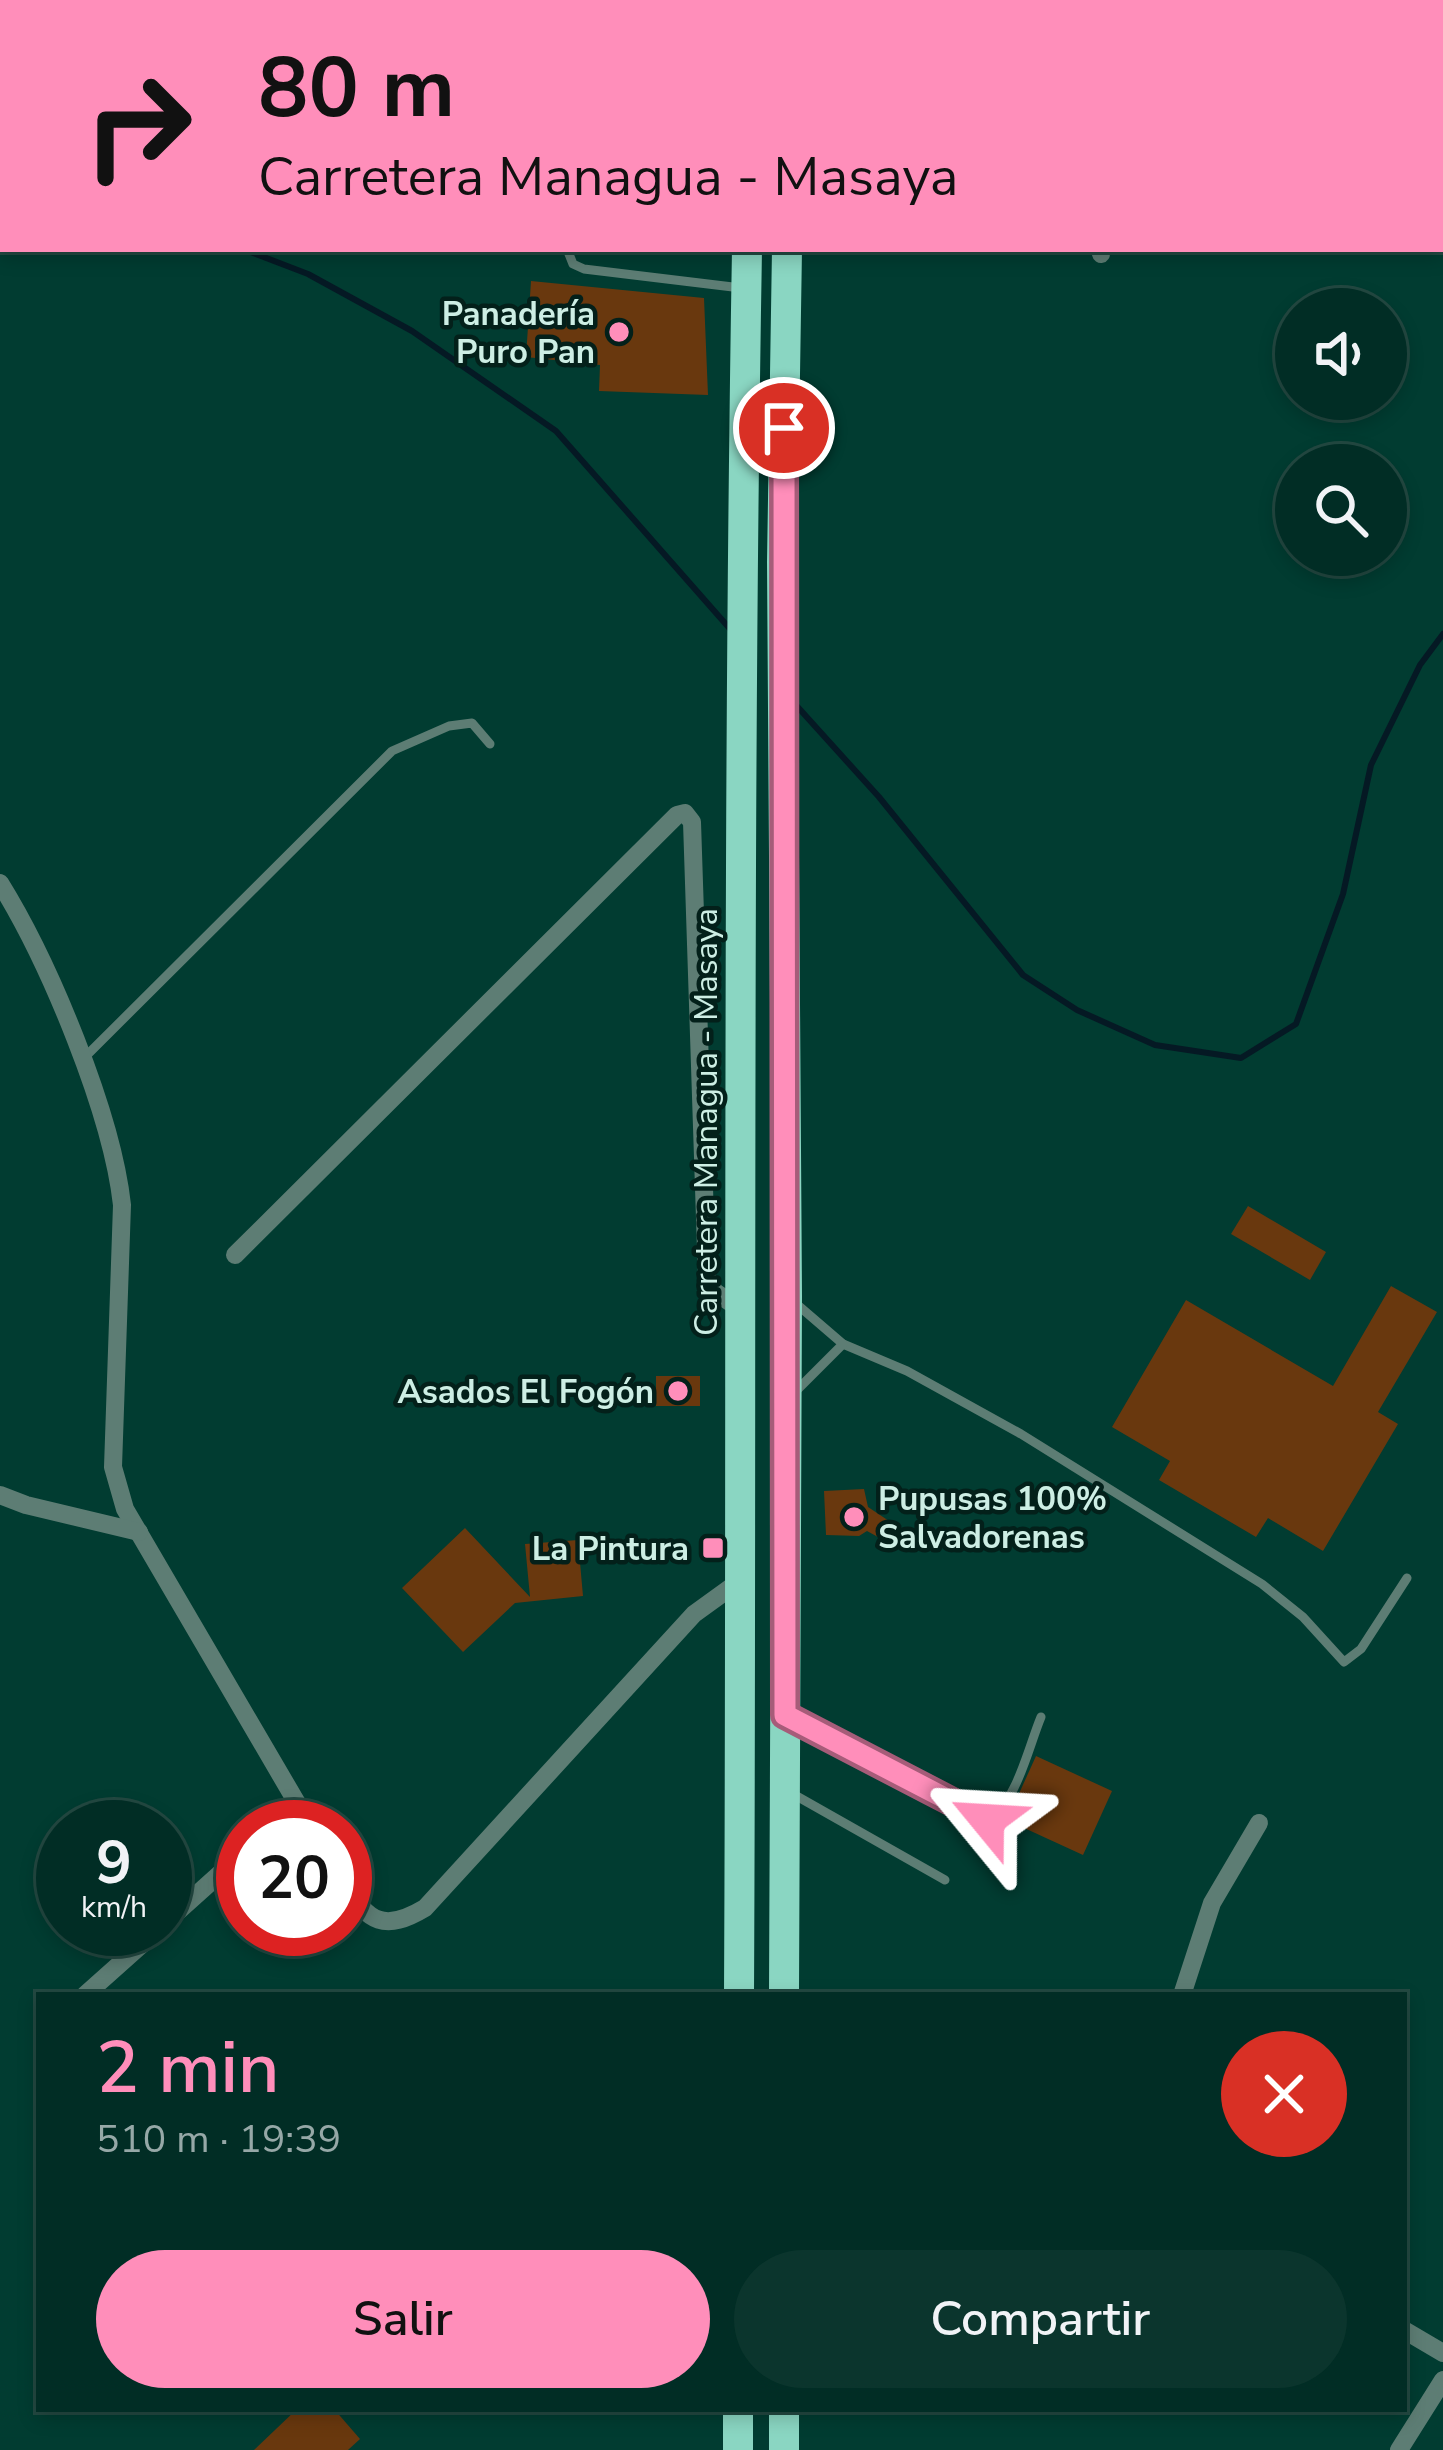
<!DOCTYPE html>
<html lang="es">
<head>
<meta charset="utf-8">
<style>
  :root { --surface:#012d25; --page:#0b352d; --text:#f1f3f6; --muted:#96a8a7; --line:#234942; --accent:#ff8eba }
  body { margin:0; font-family:"Nunito Sans",sans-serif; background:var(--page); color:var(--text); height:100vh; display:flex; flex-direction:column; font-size:45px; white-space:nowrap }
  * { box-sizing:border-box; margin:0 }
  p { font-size:39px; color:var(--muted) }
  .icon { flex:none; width:66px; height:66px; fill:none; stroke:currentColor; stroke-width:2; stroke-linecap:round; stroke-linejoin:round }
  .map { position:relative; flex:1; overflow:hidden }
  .details { position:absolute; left:36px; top:1992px; width:1371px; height:420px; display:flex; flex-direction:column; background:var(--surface); border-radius:0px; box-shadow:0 6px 18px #0003,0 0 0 3px var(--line) }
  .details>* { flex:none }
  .banner { position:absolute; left:0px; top:0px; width:1443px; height:252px; box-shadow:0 6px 18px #0003,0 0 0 3px var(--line); background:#ff8eba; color:#111; overflow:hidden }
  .tools { position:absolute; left:1275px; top:288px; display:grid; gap:24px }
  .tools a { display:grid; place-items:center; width:132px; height:132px; border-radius:50%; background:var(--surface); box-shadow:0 6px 18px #0003,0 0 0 3px var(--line); font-size:60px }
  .speed { position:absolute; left:36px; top:1800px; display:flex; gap:24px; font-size:60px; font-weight:700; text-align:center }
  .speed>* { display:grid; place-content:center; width:156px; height:156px; border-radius:50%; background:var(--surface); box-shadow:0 6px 18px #0003,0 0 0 3px var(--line); line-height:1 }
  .speed small { font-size:30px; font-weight:400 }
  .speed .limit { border:18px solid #d22; background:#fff; color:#111 }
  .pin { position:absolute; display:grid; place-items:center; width:102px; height:102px; color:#fff; margin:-51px; border:6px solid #fff; border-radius:50%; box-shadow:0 3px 12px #0007 }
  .me { position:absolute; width:132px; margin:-66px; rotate:297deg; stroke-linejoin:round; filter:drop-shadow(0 0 9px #0008) }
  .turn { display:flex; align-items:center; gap:42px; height:252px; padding:0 60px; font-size:54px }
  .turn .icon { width:156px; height:156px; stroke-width:2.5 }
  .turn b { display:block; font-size:84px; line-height:102px }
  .round { display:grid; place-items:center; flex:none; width:126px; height:126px; border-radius:63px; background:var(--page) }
  .head { display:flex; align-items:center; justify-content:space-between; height:204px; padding:0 60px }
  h1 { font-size:72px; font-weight:600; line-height:90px; color:var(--accent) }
  .cta { display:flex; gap:24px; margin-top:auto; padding:24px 60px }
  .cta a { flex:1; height:138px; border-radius:72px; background:var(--accent); color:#111; font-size:48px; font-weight:600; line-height:138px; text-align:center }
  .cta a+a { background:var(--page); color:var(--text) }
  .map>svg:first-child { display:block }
</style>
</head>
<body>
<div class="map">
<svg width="1443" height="2450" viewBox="0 0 1443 2450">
  <rect width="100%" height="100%" fill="#013c31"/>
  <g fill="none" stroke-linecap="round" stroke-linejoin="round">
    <g stroke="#051924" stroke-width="6">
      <polyline points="0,200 3,200"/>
      <polyline points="243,249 308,274 412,331 556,431 731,630"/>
      <polyline points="795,704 879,797 1023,975 1077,1010 1155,1045 1241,1058 1296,1024 1343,894 1371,765 1420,665 1443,634"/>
    </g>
  </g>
  <g fill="#69380e">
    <polygon points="531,281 704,298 708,395 599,391 600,365 526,357"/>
    <polygon points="1248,1206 1326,1252 1310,1280 1231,1234"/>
    <polygon points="1391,1286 1437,1312 1378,1412 1398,1424 1323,1551 1268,1518 1256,1537 1159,1480 1170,1461 1112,1427 1186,1300 1333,1386"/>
    <rect x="656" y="1376" width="44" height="30"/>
    <polygon points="864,1489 868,1507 898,1527 887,1542 867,1531 859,1536 826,1535 824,1491"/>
    <polygon points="465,1528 530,1597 525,1544 578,1540 583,1596 515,1603 463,1652 402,1588"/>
    <polygon points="1036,1756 1112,1791 1083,1855 1007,1820"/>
    <polygon points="297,2409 334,2409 360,2439 348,2450 254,2450"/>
  </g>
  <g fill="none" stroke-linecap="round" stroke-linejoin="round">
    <g stroke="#5d7d74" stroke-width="9">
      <polyline points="567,249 573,264 584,269 741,288"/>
      <polyline points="82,1060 392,751 449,726 472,723 490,744"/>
      <polyline points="793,1301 843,1344 907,1371 1021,1434 1262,1584 1303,1617 1344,1662 1361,1649 1407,1578"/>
      <polyline points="796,1391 843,1344"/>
      <path d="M 794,1720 L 987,1820 C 1017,1803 1028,1748 1041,1717"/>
      <polyline points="793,1794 945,1880"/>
    </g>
    <g stroke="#5d7d74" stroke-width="18">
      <polyline points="986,0 988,3"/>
      <polyline points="0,49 3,50"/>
      <polyline points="1100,249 1101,254"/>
      <path d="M 0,883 C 49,962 112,1113 122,1205 L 113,1467 L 125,1509 L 311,1827"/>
      <polyline points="235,1255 677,815 685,813 692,822 707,1279 715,1292 743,1311"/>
      <polyline points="0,1495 26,1505 139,1532"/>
      <polyline points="273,1827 298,1805"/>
      <path d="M 345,1884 C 368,1923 385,1932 425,1908 L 694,1614 L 741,1580"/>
      <polyline points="165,1923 243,1853"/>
      <polyline points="85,1995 159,1929"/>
      <polyline points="1182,1995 1212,1903 1259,1823"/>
      <polyline points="1404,2330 1443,2353"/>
      <polyline points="1399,2450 1443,2380"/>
    </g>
    <g stroke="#8ad6c2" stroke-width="30">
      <polyline points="787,0 787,3"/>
      <polyline points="753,3 753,0"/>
      <path d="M 739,1995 C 742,1413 737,831 747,249"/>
      <polyline points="784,1995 787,1296 782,562 787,249"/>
      <polyline points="738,2450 738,2409"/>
      <polyline points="784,2450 784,2409"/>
    </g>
  </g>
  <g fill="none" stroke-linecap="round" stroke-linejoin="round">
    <defs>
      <polyline id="route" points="784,428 785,1715 987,1820"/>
    </defs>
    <use href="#route" stroke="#a65c79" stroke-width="30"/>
    <use href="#route" stroke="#ff8eba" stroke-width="21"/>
  </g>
  <g fill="#ff8eba" stroke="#03201a" stroke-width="4.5">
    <circle cx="619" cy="332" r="12"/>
    <circle cx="678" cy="1391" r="12"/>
    <circle cx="854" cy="1517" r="12"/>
    <rect x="701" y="1536" width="24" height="24" rx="6"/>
  </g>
  <g text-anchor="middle" stroke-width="9" stroke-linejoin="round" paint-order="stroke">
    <g font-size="33" font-weight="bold" fill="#cdeee4" stroke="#03201a" text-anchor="end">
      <text x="595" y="325">Panadería<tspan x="595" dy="38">Puro Pan</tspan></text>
      <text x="654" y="1403">Asados El Fogón</text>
      <text x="878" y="1510" text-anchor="start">Pupusas 100%<tspan x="878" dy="38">Salvadorenas</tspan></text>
      <text x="689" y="1560">La Pintura</text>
    </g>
    <g font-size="33" fill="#cdeee4" stroke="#03201a">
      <text transform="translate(705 1122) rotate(-90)" y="12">Carretera Managua - Masaya</text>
    </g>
  </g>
</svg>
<div class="tools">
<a><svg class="icon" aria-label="sound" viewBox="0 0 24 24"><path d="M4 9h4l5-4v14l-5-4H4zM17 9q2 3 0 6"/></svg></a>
<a><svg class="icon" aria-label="search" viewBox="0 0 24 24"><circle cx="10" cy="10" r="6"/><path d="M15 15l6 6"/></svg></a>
</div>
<div class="speed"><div>9<small>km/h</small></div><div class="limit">20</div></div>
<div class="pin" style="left:784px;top:428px;background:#d93025"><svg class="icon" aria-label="arrive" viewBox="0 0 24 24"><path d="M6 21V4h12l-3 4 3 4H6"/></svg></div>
<svg class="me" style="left:987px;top:1820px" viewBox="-20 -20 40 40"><path d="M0-17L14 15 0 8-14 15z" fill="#ff8eba" stroke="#fff" stroke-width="4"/></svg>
<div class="banner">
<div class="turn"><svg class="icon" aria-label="right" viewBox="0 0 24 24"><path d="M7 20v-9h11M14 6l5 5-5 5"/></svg><div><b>80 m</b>Carretera Managua - Masaya</div></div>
</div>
<section class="details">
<div class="head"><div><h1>2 min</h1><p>510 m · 19:39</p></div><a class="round" style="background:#d93025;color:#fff"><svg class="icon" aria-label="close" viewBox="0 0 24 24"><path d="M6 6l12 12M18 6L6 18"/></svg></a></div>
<div class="cta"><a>Salir</a><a>Compartir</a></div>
</section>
</div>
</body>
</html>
